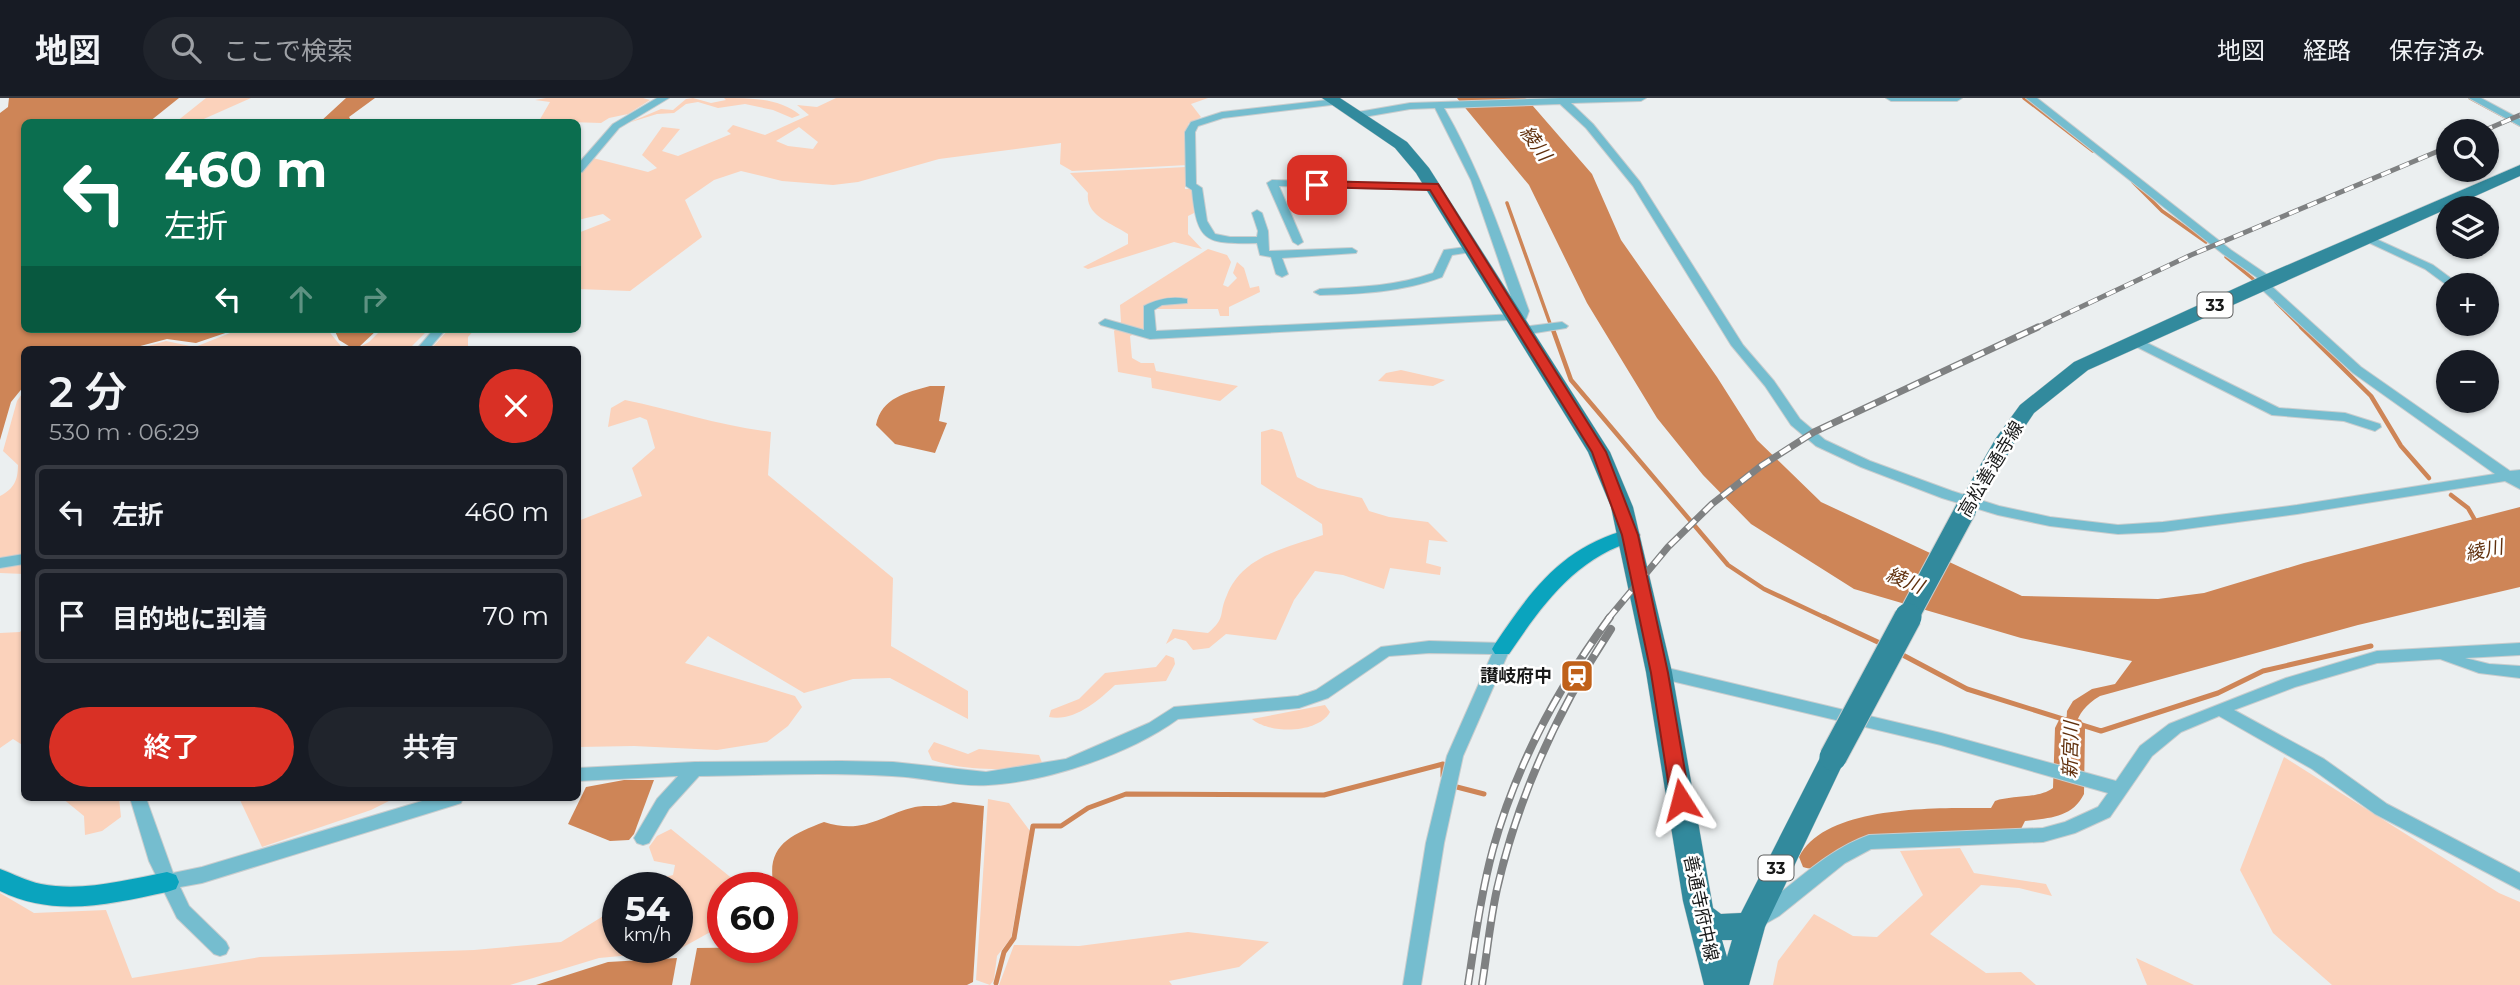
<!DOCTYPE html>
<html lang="ja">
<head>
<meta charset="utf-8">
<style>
  :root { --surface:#171b24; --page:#20242c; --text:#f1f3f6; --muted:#9ea1a6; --line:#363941; --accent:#d93025 }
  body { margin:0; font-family:Montserrat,"Noto Sans JP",sans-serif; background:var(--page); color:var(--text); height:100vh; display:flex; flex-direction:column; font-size:26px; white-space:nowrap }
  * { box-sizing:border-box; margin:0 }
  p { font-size:23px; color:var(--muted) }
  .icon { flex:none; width:38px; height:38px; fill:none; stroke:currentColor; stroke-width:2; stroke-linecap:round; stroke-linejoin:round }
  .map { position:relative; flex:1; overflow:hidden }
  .details { position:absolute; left:21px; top:248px; width:560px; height:455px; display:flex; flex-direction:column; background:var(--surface); border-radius:10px; box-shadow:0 2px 5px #0004 }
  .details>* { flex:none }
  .banner { position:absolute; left:21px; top:21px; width:560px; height:214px; border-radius:10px; box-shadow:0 2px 5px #0004; background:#0b6e4f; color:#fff; overflow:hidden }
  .fabs { position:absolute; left:2436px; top:21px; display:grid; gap:14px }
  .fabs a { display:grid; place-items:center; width:63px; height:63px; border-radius:50%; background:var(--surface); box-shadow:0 2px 5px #0004; font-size:35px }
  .speed { position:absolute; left:602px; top:774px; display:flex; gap:14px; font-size:35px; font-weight:700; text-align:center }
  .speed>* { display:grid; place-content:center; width:91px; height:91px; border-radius:50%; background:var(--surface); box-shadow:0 2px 5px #0004; line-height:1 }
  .speed small { font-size:18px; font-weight:400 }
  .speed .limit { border:10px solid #d22; background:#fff; color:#111 }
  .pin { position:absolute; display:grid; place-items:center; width:60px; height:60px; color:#fff; margin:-30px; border-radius:14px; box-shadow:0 4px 10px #0006 }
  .me { position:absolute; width:77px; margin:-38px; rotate:351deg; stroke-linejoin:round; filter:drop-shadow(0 0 5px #0008) }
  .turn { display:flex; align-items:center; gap:24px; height:147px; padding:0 28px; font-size:32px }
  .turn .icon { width:91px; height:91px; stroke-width:2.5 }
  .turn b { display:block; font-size:49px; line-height:60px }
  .lanes { display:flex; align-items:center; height:66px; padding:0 28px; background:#0003; justify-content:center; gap:35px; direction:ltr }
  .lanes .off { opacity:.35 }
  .round { display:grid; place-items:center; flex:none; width:74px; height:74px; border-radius:37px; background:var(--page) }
  .head { display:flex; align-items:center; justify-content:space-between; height:119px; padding:0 28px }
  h1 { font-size:42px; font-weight:600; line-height:52px }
  .cta { display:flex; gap:14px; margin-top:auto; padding:14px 28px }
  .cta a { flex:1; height:80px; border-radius:42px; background:var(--accent); color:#fff; font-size:28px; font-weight:600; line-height:80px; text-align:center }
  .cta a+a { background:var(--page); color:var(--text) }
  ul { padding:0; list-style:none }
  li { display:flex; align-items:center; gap:21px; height:94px; margin:0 14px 10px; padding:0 14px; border:4px solid var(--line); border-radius:10px }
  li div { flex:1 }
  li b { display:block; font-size:26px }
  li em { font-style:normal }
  header { display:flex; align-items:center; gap:42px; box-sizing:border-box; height:98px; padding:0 35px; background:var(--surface); border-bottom:2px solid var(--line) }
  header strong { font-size:33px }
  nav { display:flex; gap:38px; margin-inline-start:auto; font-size:24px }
  .search { width:490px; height:63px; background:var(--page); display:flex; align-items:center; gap:18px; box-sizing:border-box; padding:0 24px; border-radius:38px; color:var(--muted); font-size:26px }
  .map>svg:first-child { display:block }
</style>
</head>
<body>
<header>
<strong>地図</strong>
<div class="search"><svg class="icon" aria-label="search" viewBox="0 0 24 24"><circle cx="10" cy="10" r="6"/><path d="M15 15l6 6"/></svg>ここで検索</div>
<nav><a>地図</a><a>経路</a><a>保存済み</a></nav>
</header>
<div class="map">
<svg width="2520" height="887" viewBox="0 0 2520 887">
  <rect width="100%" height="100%" fill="#ebeff0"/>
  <g fill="#fbd2bb" fill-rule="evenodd">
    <polygon points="206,0 251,0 197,24 176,24"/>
    <polygon points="546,0 643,0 650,2 628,16 609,20 601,25 539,23 550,4 535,2"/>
    <path d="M 693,0 L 711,5 L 726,2 L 724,0 C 751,0 779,0 800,17 L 792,20 L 773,12 L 745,6 L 718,10 L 698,4 L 686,6 L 674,15 L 657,16 L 628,25 L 661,11 L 673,12 L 686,1 Z"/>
    <path d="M 836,0 L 1208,0 L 1191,6 L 1201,19 L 1188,26 L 1188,67 L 1072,73 L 1060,66 L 1061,45 L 939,61 L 858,84 L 833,87 L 782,83 L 741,73 L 714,82 L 685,102 L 702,139 L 630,193 L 578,191 L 578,135 L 611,122 L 603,116 L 578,122 L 578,79 L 593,60 L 648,74 L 657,70 L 642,57 L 662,29 L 680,31 L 662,53 L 678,58 L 731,36 L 727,33 L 733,27 L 765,37 L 809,17 L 797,7 L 817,9 ZM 799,29 L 818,44 L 813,51 L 788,48 L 776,43 Z"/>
    <path d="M 1186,69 L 1185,91 L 1192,91 L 1194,115 L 1188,118 L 1188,136 L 1202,151 L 1174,144 L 1088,171 L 1083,169 L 1128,146 L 1128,136 C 1112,125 1085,118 1088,95 L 1070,75 Z"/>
    <polygon points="1208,151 1227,157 1231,164 1223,187 1228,189 1237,180 1233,175 1237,164 1244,170 1250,190 1259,188 1260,194 1229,209 1229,218 1220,218 1218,211 1156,211 1143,221 1144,232 1130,238 1132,260 1141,265 1154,265 1156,273 1238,288 1220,303 1152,290 1151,280 1118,274 1114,233 1121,224 1120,207"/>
    <polygon points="240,231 327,231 344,252 133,252 166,243 195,249"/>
    <polygon points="382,231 429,231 408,252 354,252 369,244"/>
    <polygon points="449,231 475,231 468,239 468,252 430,252"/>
    <polygon points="1401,272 1445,282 1433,288 1378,283 1386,275"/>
    <path d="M 24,293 L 24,476 L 0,475 L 0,398 C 14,391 18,382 18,367 L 3,353 L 17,303 Z"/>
    <path d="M 625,302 C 674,312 721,328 771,334 L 768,377 L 893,480 L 891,548 L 968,593 L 968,621 L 890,580 L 853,581 L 804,595 L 708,538 L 685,565 L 795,598 L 802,609 L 788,628 L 767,644 L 717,652 L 634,648 L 578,649 L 578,423 L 642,398 L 632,370 L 655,350 L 647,322 L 640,319 L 608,329 L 611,310 Z"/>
    <path d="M 1272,331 L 1282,334 L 1297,379 L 1318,390 L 1362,400 L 1369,413 L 1389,419 L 1428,424 L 1448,444 L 1429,442 L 1426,465 L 1441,469 L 1440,477 L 1390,470 L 1384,491 L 1343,477 L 1315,473 L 1294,502 L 1276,542 L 1226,536 L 1209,550 L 1193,552 L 1186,543 L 1175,540 L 1166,546 L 1173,531 L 1208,535 C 1227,519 1218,516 1227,497 C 1243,457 1287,450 1323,437 L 1322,426 L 1261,386 L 1261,334 Z"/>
    <polygon points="24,529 24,648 13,641 0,650 0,535 20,534"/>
    <path d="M 1166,557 L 1174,560 L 1175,566 L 1166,583 L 1115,587 C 1098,603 1074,624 1049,619 L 1051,612 L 1079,601 L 1105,575 L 1156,569 Z"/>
    <path d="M 1325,607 L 1330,614 C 1318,636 1269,636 1252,621 Z"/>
    <path d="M 934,644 L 968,656 L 979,651 L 1039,657 L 1043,667 C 1003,672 971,674 932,662 L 928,653 Z"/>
    <polygon points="2284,659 2499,795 2520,804 2520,887 2332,887 2273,835 2240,772"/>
    <polygon points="62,700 119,700 121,719 102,733 85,737 84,718"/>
    <polygon points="239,700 395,700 371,712 262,749"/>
    <polygon points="988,701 1009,705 1030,733 1011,840 997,858 994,882 990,887 976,882"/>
    <polygon points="671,731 734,782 736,789 723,789 723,827 676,853 599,860 510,887 0,887 0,795 34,815 106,812 132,880 260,859 474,852 561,844 618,809 618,849 677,849 677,789 639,789 645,784 673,777 675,767 654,763 649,749 657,738"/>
    <polygon points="1960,750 1974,775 2046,786 2052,798 2019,790 1981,787 1930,836 1986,875 2021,874 2036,887 1773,887 1778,863 1814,816 1853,838 1877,839 1923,797 1900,753"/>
    <polygon points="1188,834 1269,844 1239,869 1169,883 1172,887 999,887 1014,847 1079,848"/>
    <polygon points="2136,860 2194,887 2147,887"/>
  </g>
  <g fill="#ce8557">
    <polygon points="9,0 179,0 149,24 24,24 24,231 237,231 196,245 167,241 125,252 24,252 24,288 11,304 0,342 0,15 8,9"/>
    <polygon points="346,0 375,0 349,19 352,24 320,24"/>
    <path d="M 1457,0 L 1526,0 L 1592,76 L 1621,142 L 1717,279 L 1757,342 L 1821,404 L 2022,498 L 2158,501 L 2204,495 L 2304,465 L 2520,409 L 2520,489 L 2358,527 L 2100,598 C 2070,616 2075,635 2072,667 L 2064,664 L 2067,613 L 2073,603 L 2092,591 L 2115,586 L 2132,563 L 2021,540 L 1854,491 L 1751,426 L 1703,377 L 1657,320 L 1587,205 L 1529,87 Z"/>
    <polygon points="334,231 378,231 359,249 352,250 339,242"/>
    <path d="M 930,288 L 945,288 L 939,323 L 947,325 L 935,355 L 895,346 L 876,327 C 882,299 906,295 930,288 Z"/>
    <polygon points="624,682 654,682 634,736 629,742 610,743 568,726 586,689"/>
    <path d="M 953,704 L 984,708 L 973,884 L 967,887 L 690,887 L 697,850 L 782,849 L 782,789 L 774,789 C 765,748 790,737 824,724 C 864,737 881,717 915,709 C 929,706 939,711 953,704 Z"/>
    <polygon points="677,860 672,887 536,887 608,864"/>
  </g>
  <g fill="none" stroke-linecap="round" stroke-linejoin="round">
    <g stroke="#ce8557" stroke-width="3.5">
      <polyline points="2024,0 2093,53"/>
      <polyline points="2470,0 2520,27"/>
      <polyline points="2133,84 2162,113 2206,144"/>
      <polyline points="1507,105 1552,231"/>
      <polyline points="2226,159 2253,181"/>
      <polyline points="2276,204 2303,231"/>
    </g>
    <g stroke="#ce8557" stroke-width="4.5">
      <polyline points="1552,229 1571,282 1728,467 1764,491 1828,521"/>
      <polyline points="2301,229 2371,298 2401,348 2429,380"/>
      <polyline points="2451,397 2468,410 2476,424"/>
    </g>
    <g stroke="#ce8557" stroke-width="5">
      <polyline points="1824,519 1882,546"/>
      <polyline points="1899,555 1967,591 2101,633 2218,595 2263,573 2371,548"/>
      <polyline points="1453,688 1484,696"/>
      <polyline points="996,885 1004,854 1014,840 1033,728 1061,728 1088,710 1126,696 1324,697 1443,666 1443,678"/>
    </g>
    <path fill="#ce8557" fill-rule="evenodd" d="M 2070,618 L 2081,622 L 2085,630 L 2084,696 C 2072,720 2049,720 2025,723 L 2021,731 L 2010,735 C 1963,737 1910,730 1865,745 C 1842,752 1828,777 1803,769 L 1799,759 C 1825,706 1941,710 1991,710 L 1995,703 C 2012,697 2038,701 2053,690 L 2055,630 L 2059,622 Z"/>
    <defs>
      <g id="street">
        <polygon points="657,0 669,0 619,30 582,74 578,75 578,66 613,26"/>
        <path d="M 1560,0 L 1646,0 L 1641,3 L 1571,5 L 1593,26 L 1640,84 L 1743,247 L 1774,283 L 1800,321 L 1825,342 L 1870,363 L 1952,393 L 1999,408 L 2050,419 L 2118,427 L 2163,424 L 2297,407 L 2495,376 L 2353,275 L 2258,188 L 2256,186 L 2262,183 L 2223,156 L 2026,0 L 2037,0 L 2231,152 L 2272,180 L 2272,184 L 2268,185 L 2361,269 L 2510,373 L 2520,372 L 2520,391 L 2505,383 L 2297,416 L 2163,434 L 2118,436 L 2050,428 L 1998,417 L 1942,400 L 1861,369 L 1816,348 L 1791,327 L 1765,288 L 1731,247 L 1633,88 L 1586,30 L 1560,6 L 1444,10 C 1481,74 1504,144 1529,213 L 1526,221 L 1150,241 L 1101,227 L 1099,225 L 1105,221 L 1144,232 L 1144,208 C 1158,201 1171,198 1187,201 L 1187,205 L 1162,207 L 1154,212 L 1156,233 L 1517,216 L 1471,82 L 1435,10 L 1410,11 L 1358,20 L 1353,17 L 1358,14 L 1410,5 Z"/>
        <polygon points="1886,0 1962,0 1957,3 1891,3"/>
        <polygon points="2469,0 2481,0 2520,21 2520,28"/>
        <path d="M 1336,1 L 1341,4 L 1339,6 L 1223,20 L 1198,28 L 1195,34 L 1196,86 L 1202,90 L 1207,123 L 1215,136 L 1230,139 L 1257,139 L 1258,133 L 1252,115 L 1257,112 L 1262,115 L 1268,133 L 1269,153 L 1352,150 L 1357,153 L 1356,155 L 1282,160 L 1288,176 L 1282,179 L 1276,176 L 1271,159 L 1260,157 L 1257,145 C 1206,146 1197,145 1192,92 L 1186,88 L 1185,34 L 1191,24 L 1222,14 Z"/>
        <polygon points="1272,82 1434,86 1439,89 1434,92 1279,88 1303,144 1298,147 1293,144 1267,85"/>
        <polygon points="2365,136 2433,167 2460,187 2448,188 2425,171 2361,141 2361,137"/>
        <path d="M 1473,148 L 1477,149 L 1477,153 L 1452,157 L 1442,179 C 1402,194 1362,196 1320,197 L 1314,194 L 1320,191 C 1359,189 1397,188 1433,175 L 1444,152 Z"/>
        <polygon points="1562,224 1568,228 1566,230 1522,237 1516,233 1522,229"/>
        <polygon points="434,231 446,231 428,252 416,252"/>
        <polygon points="2133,238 2279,310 2345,315 2380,326 2381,329 2375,333 2344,323 2272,317 2129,245 2127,242"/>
        <polygon points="24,456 24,466 0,470 0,460"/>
        <path d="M 1429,543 L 1502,545 L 1507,547 L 1510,551 L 1463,658 L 1444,745 L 1421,887 L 1403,887 L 1426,745 L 1447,658 L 1492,556 L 1429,555 L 1389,558 L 1328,600 L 1299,610 L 1178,621 C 1130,656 1047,684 988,687 C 956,689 923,679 892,678 C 828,674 763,677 699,678 L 669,711 L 649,745 L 643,747 L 637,745 L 634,740 L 637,735 L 657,701 L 678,678 L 578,683 L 578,670 L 695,664 L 841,663 L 893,664 L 986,674 L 1066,661 L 1149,625 L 1174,609 L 1298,598 L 1316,592 L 1381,549 Z"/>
        <path d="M 2520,545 L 2520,557 L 2465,560 L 2489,566 L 2520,568 L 2520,580 L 2479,575 L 2440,561 L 2377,565 L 2295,589 L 2234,612 L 2324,661 L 2387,706 L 2520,775 L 2520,792 L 2375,716 L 2312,671 L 2219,618 L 2181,634 L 2152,658 L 2110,719 L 2075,735 L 2043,744 L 1871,751 L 1845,765 L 1779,818 L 1758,830 L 1752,828 L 1749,822 L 1752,816 C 1790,790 1824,753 1869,737 L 2043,730 L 2065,724 L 2098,709 L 2108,695 L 1941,647 L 1659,580 L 1654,578 L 1651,574 L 1654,570 L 1659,568 L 1941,635 L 2116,683 L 2140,648 L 2169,626 L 2286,580 L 2377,553 Z"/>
        <polygon points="130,700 146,700 173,775 202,769 432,700 463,700 461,705 455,707 202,785 180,789 189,808 226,844 229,850 226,856 220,858 214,856 177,820 149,763"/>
      </g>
      <g id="secondary">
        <path d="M 1630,431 L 1637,432 L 1640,437 L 1637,442 C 1576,459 1543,506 1509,556 L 1495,556 L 1492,551 L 1495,546 C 1532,491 1563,448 1630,431 Z"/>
        <path d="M 0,771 C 14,776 26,783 41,786 C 83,794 126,782 167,774 L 176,777 L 179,784 L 176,791 L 167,794 C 110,806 55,820 0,793 Z"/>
      </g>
      <g id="primary">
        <path d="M 1322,0 L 1340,0 L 1407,44 L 1429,70 L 1610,354 L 1633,409 L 1672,574 L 1713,810 L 1721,816 L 1741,815 L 1824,652 L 1833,648 L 1842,652 L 1846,659 L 1765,829 L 1749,887 L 1704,887 L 1683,803 L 1646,574 L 1611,409 L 1588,354 L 1416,75 L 1395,50 ZM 1722,842 L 1732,842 L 1727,859 Z"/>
        <polygon points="2520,67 2520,78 2088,272 2034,315 2016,342 1974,416 1958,416 1955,411 1996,340 2020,307 2074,264 2262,178"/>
      </g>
    </defs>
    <use href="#street" stroke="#c9cdce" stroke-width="2"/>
    <use href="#secondary" stroke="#c9cdce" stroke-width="2"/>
    <use href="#primary" stroke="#c9cdce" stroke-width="1"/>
    <use href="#street" fill="#75bdcf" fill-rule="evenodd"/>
    <use href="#secondary" fill="#0aa4be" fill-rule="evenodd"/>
    <use href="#primary" fill="#328a9d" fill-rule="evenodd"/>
    <defs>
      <g id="rail-far2">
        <polyline points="2483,33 2520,17"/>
        <polyline points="2034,231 2191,157 2448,49"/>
      </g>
      <polyline id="rail-far1" points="1608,521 1668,449 1712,406 1761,368 1814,334 2038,229"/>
      <g id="rail">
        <path d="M 1468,887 C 1475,842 1481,795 1493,751 C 1516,668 1559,588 1610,519"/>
        <path d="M 1482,887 C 1487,855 1490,823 1497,791 C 1518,698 1559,610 1611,531"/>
      </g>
    </defs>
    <use href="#rail-far2" stroke="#7f8182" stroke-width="5"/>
    <use href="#rail-far1" stroke="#7f8182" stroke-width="7"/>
    <use href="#rail" stroke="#7f8182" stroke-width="8"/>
    <use href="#rail-far2" stroke="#fff" stroke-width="3.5" stroke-dasharray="10" stroke-linecap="butt"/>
    <use href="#rail-far1" stroke="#fff" stroke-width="4.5" stroke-dasharray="12" stroke-linecap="butt"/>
    <use href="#rail" stroke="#fff" stroke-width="5" stroke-dasharray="16" stroke-linecap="butt"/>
    <defs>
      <polyline id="primary-bridge-far1" points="1907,521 1966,411"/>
      <polyline id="primary-bridge" points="1833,659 1908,519"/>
    </defs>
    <use href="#primary-bridge-far1" stroke="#c9cdce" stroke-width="23" stroke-linecap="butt"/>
    <use href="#primary-bridge" stroke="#c9cdce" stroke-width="29" stroke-linecap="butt"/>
    <use href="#primary-bridge-far1" stroke="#328a9d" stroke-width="21"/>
    <use href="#primary-bridge" stroke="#328a9d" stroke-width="27"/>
  </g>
  <polygon fill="#d93025" stroke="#8d1f18" stroke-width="2" points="1317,83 1438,86 1606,354 1638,437 1668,575 1690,702 1687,707 1674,707 1671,702 1651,575 1622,437 1592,354 1430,92 1313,89 1312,87"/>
  <defs>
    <symbol id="station-square" viewBox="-11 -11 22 22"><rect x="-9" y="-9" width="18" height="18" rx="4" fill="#c06119" stroke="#fff"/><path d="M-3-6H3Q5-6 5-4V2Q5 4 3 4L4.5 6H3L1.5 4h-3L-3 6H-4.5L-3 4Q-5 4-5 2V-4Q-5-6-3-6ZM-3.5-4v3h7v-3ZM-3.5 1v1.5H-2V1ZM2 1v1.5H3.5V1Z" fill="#fff"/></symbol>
  </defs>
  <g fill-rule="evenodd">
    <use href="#station-square" x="1558" y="559" width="38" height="38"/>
  </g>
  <g text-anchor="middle" stroke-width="5" stroke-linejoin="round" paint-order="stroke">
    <g fill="#fff" stroke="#5d5e5e" stroke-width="2">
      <rect x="2197.5" y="194.5" width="35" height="25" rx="5"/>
      <rect x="1758.5" y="757.5" width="35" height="25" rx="5"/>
    </g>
    <g font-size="16" font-weight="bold" fill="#181919">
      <text x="2215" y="213">33</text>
      <text x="1776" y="776">33</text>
    </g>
    <g font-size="18" fill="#181919" stroke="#fff">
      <text transform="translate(1991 371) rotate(-59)" y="6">高松善通寺線</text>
      <text transform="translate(1701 810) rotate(78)" y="6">善通寺府中線</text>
    </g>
    <g font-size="18" font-weight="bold" fill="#181919" stroke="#fff" text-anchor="end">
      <text x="1552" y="584">讃岐府中</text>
    </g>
    <g font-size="19" font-style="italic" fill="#61310e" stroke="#fff">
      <text transform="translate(1536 45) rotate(54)" y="7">綾川</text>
      <text transform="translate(2484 452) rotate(-12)" y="7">綾川</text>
      <text transform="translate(1905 482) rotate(22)" y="7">綾川</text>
      <text transform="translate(2070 652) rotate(-88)" y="7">新宮川</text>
    </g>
  </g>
</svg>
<div class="fabs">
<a><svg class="icon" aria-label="search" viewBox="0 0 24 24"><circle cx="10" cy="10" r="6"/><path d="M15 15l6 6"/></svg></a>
<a><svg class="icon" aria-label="layers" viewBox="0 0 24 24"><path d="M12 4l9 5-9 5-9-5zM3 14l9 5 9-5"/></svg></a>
<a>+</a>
<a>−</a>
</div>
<div class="speed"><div>54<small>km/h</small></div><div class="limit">60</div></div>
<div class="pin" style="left:1317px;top:87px;background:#d93025"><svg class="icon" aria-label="arrive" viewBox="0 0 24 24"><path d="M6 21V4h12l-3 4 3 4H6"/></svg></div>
<svg class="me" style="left:1681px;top:702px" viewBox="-20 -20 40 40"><path d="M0-17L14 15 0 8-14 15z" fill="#d93025" stroke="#fff" stroke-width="4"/></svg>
<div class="banner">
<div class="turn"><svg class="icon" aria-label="left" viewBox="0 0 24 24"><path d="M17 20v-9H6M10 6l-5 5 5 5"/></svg><div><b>460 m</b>左折</div></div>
<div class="lanes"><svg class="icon" aria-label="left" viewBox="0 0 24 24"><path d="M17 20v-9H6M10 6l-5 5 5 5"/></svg><svg class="icon off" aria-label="ahead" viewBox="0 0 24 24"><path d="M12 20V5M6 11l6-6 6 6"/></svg><svg class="icon off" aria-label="right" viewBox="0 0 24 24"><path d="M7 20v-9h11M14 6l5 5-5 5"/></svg></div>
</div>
<section class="details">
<div class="head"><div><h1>2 分</h1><p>530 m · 06:29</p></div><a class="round" style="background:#d93025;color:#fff"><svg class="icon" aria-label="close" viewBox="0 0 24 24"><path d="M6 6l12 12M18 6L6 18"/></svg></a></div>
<ul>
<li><svg class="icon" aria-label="left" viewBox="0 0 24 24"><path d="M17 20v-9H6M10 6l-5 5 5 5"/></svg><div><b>左折</b></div><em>460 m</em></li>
<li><svg class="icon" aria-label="arrive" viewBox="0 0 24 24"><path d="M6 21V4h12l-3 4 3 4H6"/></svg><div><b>目的地に到着</b></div><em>70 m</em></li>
</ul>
<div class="cta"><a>終了</a><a>共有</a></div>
</section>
</div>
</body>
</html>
